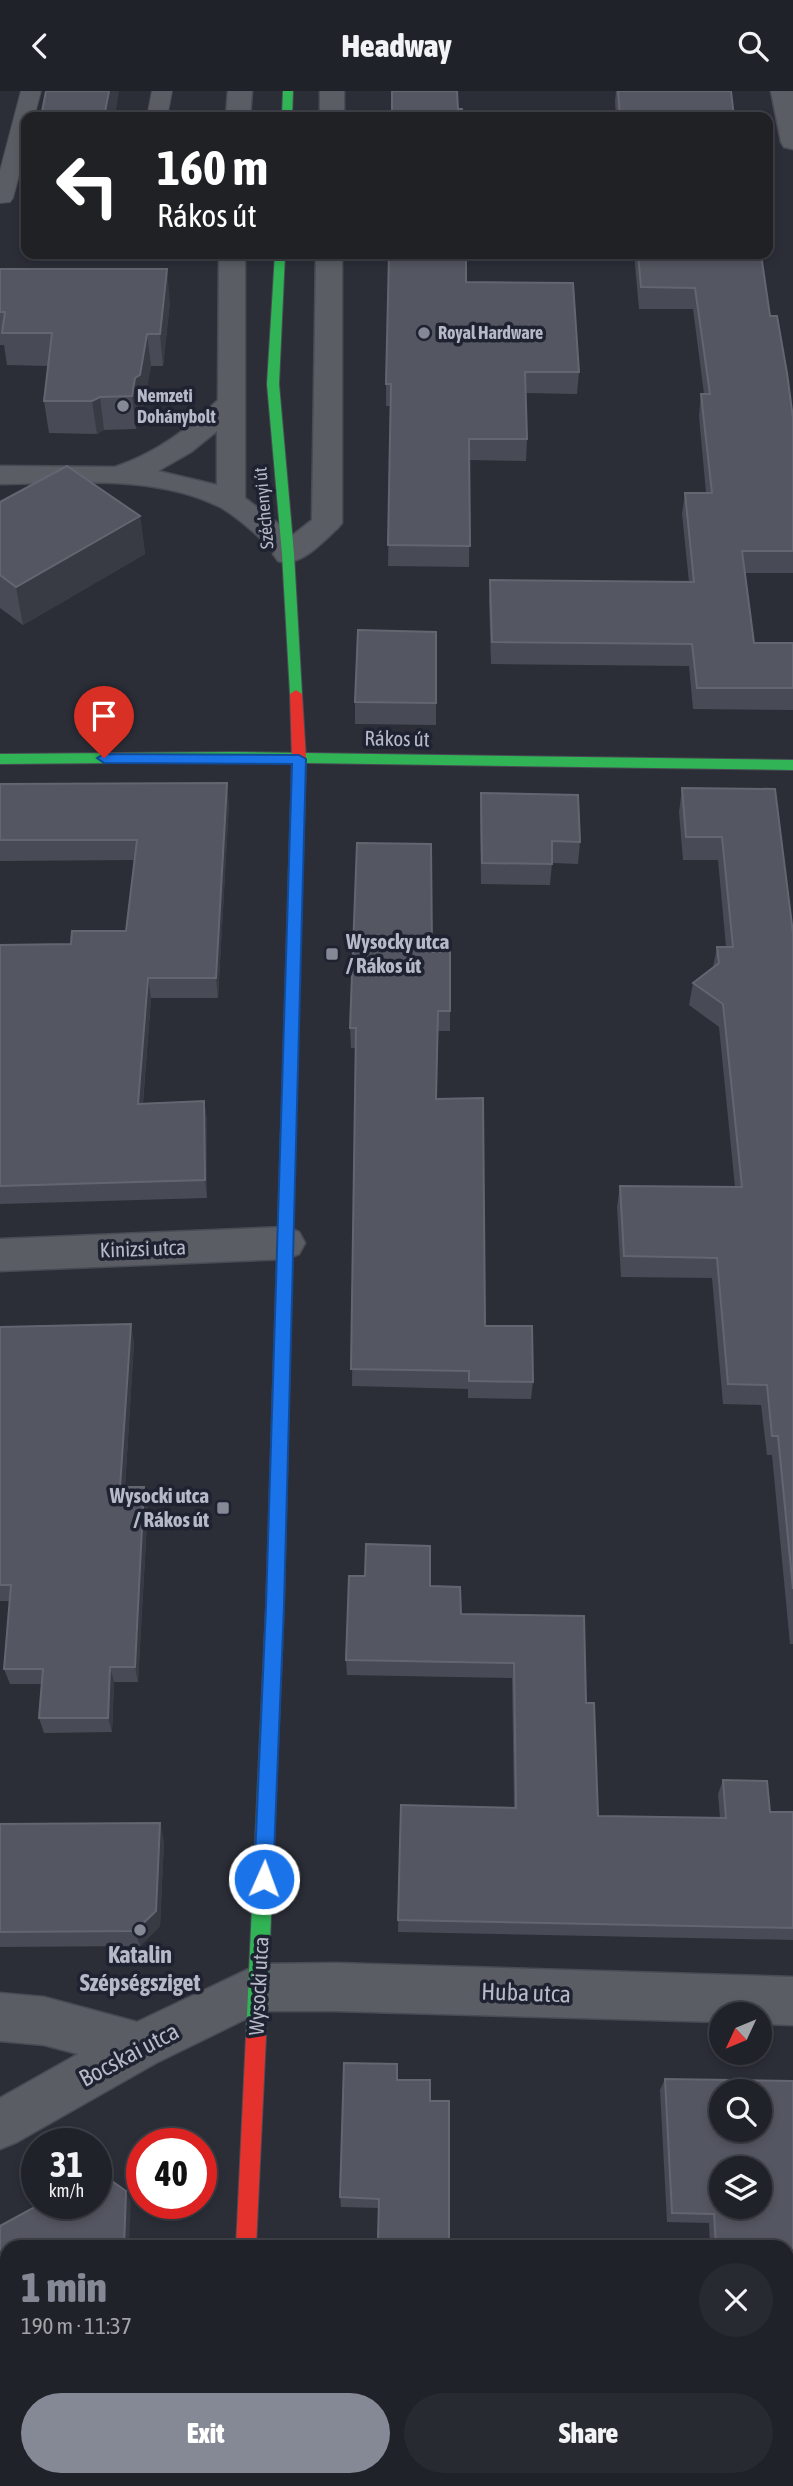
<!DOCTYPE html>
<html lang="en">
<head>
<meta charset="utf-8">
<style>
  :root { --surface:#202229; --page:#282a31; --text:#f1f3f6; --muted:#a2a4a8; --line:#3d3f46; --accent:#858895 }
  body { margin:0; font-family:"Asap Condensed",sans-serif; background:var(--page); color:var(--text); height:100vh; display:flex; flex-direction:column; font-size:26px; white-space:nowrap }
  * { box-sizing:border-box; margin:0 }
  p { font-size:23px; color:var(--muted) }
  .icon { flex:none; width:38px; height:38px; fill:none; stroke:currentColor; stroke-width:2; stroke-linecap:round; stroke-linejoin:round }
  .map { position:relative; flex:1; overflow:hidden }
  .details { position:absolute; left:0px; top:2149px; width:794px; height:247px; display:flex; flex-direction:column; background:var(--surface); border-radius:21px 21px 0 0; box-shadow:0 4px 10px #0003,0 0 0 2px var(--line) }
  .details>* { flex:none }
  .guide { position:absolute; left:21px; top:21px; width:752px; height:147px; border-radius:14px; box-shadow:0 4px 10px #0003,0 0 0 2px var(--line); background:#202124; color:#fff; overflow:hidden }
  .needle { width:46px; rotate:226deg }
  .buttons { position:absolute; left:709px; top:1911px; display:grid; gap:14px }
  .buttons a { display:grid; place-items:center; width:63px; height:63px; border-radius:50%; background:var(--surface); box-shadow:0 4px 10px #0003,0 0 0 2px var(--line); font-size:35px }
  .speed { position:absolute; left:21px; top:2037px; display:flex; gap:14px; font-size:35px; font-weight:700; text-align:center }
  .speed>* { display:grid; place-content:center; width:91px; height:91px; border-radius:50%; background:var(--surface); box-shadow:0 4px 10px #0003,0 0 0 2px var(--line); line-height:1 }
  .speed small { font-size:18px; font-weight:400 }
  .speed .limit { border:10px solid #d22; background:#fff; color:#111 }
  .pin { position:absolute; display:grid; place-items:center; width:60px; height:60px; color:#fff; margin:-72px -30px; border-radius:50% 50% 50% 0; rotate:-45deg; box-shadow:0 0 7px #0007 }
  .pin .icon { rotate:45deg }
  .me { position:absolute; width:77px; margin:-38px; rotate:2deg; stroke-linejoin:round; filter:drop-shadow(0 0 5px #0008) }
  .turn { display:flex; align-items:center; gap:24px; height:147px; padding:0 21px; font-size:32px }
  .turn .icon { width:91px; height:91px; stroke-width:2.5 }
  .turn b { display:block; font-size:49px; line-height:60px }
  .round { display:grid; place-items:center; flex:none; width:74px; height:74px; border-radius:37px; background:var(--page) }
  .overview { display:flex; align-items:center; justify-content:space-between; height:119px; padding:0 21px }
  h1 { font-size:42px; font-weight:800; line-height:52px; color:var(--accent) }
  .cta { display:flex; gap:14px; margin-top:auto; padding:14px 21px }
  .cta a { flex:1; height:80px; border-radius:42px; background:var(--accent); color:#fff; font-size:28px; font-weight:800; line-height:80px; text-align:center }
  .cta a+a { background:var(--page); color:var(--text) }
  header { display:flex; justify-content:space-between; align-items:center; height:91px; padding:0 21px; background:var(--surface); font-size:32px; font-weight:800 }
  .map>svg:first-child { display:block }
</style>
</head>
<body>
<header><svg class="icon" aria-label="back" viewBox="0 0 24 24"><path d="M15 5l-7 7 7 7"/></svg>Headway<svg class="icon" aria-label="search" viewBox="0 0 24 24"><circle cx="10" cy="10" r="6"/><path d="M15 15l6 6"/></svg></header>
<div class="map">
<svg width="793" height="2395" viewBox="0 0 793 2395">
  <rect width="100%" height="100%" fill="#2b2e37"/>
  <g fill="none" stroke-linecap="round" stroke-linejoin="round">
    <defs>
      <g id="lane">
        <polygon points="21,0 41,0 34,26 26,26 26,57 13,107 10,111 0,112 0,80"/>
        <polygon points="152,0 172,0 167,26 147,26"/>
      </g>
      <g id="street">
        <polygon points="228,0 252,0 250,26 226,26"/>
        <rect x="320" y="0" width="24" height="26"/>
        <polygon points="771,0 793,0 793,58 784,56 781,51"/>
        <path d="M 219,163 L 245,163 L 245,407 L 293,444 L 312,429 L 316,163 L 342,163 L 342,432 L 337,438 C 320,453 301,476 278,470 L 273,463 L 275,460 C 257,445 240,427 220,416 C 155,383 71,392 0,393 L 0,375 L 115,376 C 156,362 187,339 218,309 ZM 217,340 L 217,394 L 158,380 L 191,361 Z"/>
        <polygon points="286,1136 299,1141 305,1152 299,1163 286,1168 0,1180 0,1148"/>
        <polygon points="335,1872 793,1886 793,1934 760,1933 760,1923 721,1923 721,1931 335,1920 262,1920 156,1972 17,2051 0,2058 0,2007 78,1963 44,1954 0,1950 0,1902 44,1906 137,1931 259,1873"/>
        <polygon points="209,2389 261,2389 262,2395 208,2395"/>
      </g>
      <g id="fast">
        <polygon points="283,0 293,0 292,26 282,26"/>
        <polygon points="275,163 285,163 279,293 294,463 302,603 296,607 290,603 282,463 267,293"/>
        <polygon points="234,661 793,669 793,679 234,671 0,673 0,663"/>
        <polygon points="283,1220 289,1222 291,1227 284,1515 266,1945 263,1952 256,1955 249,1952 246,1945 266,1515 275,1227 277,1222"/>
      </g>
      <polygon id="slow" points="291,935 298,941 291,1227 289,1232 277,1232 275,1227 284,941"/>
      <g id="jam">
        <polygon points="296,599 302,603 306,668 298,941 291,947 284,941 292,668 290,603"/>
        <polygon points="256,1935 263,1938 266,1945 256,2156 236,2156 246,1945 249,1938"/>
      </g>
    </defs>
    <use href="#lane" stroke="#494b54" stroke-width="2"/>
    <use href="#street" stroke="#494b54" stroke-width="3"/>
    <use href="#fast" stroke="#494b54" stroke-width="2"/>
    <use href="#slow" stroke="#494b54" stroke-width="2"/>
    <use href="#jam" stroke="#494b54" stroke-width="2"/>
    <use href="#lane" fill="#5b5d65" fill-rule="evenodd"/>
    <use href="#street" fill="#5b5d65" fill-rule="evenodd"/>
    <use href="#fast" fill="#30b455" fill-rule="evenodd"/>
    <use href="#slow" fill="#ff9f0a" fill-rule="evenodd"/>
    <use href="#jam" fill="#e5322d" fill-rule="evenodd"/>
  </g>
  <g fill="#484a55">
    <polygon points="616,0 731,0 734,26 616,26 615,10"/>
    <polygon points="634,163 761,163 770,225 793,327 793,482 745,482 754,552 793,552 793,619 693,618 689,575 491,573 489,511 490,489 689,491 682,423 685,402 706,402 699,325 701,303 704,303 693,218 639,218"/>
    <polygon points="0,178 170,211 163,275 151,275 143,316 138,320 136,338 104,339 97,343 49,342 44,310 48,275 7,274 4,254 0,254"/>
    <polygon points="466,191 579,281 577,303 525,302 527,348 526,370 470,369 469,476 388,475 391,315 386,315 386,293"/>
    <polygon points="0,411 140,425 145,463 23,534 0,517"/>
    <polygon points="355,611 436,612 436,634 355,633"/>
    <polygon points="0,693 229,712 218,907 151,907 143,1012 204,1010 207,1029 207,1107 0,1113 0,854 71,853 126,840 135,769 0,770"/>
    <polygon points="682,697 775,698 793,842 793,1553 790,1553 772,1364 767,1364 761,1314 723,1313 712,1187 621,1186 617,1116 620,1095 735,1096 719,936 689,914 693,892 713,876 717,856 726,856 718,769 683,769 679,721"/>
    <polygon points="481,702 580,751 578,773 552,772 550,794 481,793 480,724"/>
    <polygon points="432,861 450,920 450,940 437,940 436,1008 485,1235 533,1291 531,1308 468,1307 468,1298 352,1295 356,957 351,957 350,937"/>
    <polygon points="0,1236 134,1251 125,1396 148,1413 138,1591 114,1591 112,1641 44,1642 39,1627 42,1593 10,1593 4,1578 10,1510 0,1510"/>
    <polygon points="430,1495 461,1523 586,1612 598,1725 720,1727 718,1703 723,1689 770,1721 793,1721 793,1849 398,1841 401,1714 514,1717 512,1587 347,1584 346,1569"/>
    <polygon points="0,1733 164,1749 160,1835 140,1855 0,1856"/>
    <polygon points="665,1988 793,1990 793,2173 789,2173 793,2395 761,2395 761,2389 788,2389 788,2156 710,2156 709,2132 667,2131 660,1999"/>
    <polygon points="397,1989 430,2010 449,2149 448,2156 378,2156 379,2117 341,2116 340,2106"/>
  </g>
  <g fill="#383a44">
    <polygon points="109,0 119,0 115,26 104,26"/>
    <polygon points="167,178 170,211 163,275 160,243"/>
    <polygon points="147,243 151,275 143,316 138,320 136,338 132,305 135,287"/>
    <polygon points="100,306 104,339 97,343 92,310"/>
    <polygon points="140,425 145,463 23,534 16,496"/>
    <polygon points="227,692 229,712 218,907 216,887"/>
    <polygon points="148,887 151,907 141,1032 138,1013"/>
    <polygon points="204,1010 207,1029 207,1107 205,1089"/>
    <polygon points="131,1233 134,1251 124,1413 120,1396"/>
    <polygon points="144,1396 148,1413 138,1591 135,1576"/>
    <polygon points="110,1576 114,1591 112,1641 108,1627"/>
    <polygon points="160,1732 164,1749 160,1835 140,1855 135,1840"/>
    <polygon points="126,2100 131,2110 129,2156 124,2156"/>
    <polygon points="7,2274 7,2284 5,2285 0,2281 0,2278"/>
  </g>
  <g fill="#545661" stroke="#636671" stroke-width="2" fill-rule="evenodd">
    <polygon points="46,0 109,0 104,26 41,26"/>
    <polygon points="392,0 457,0 458,18 462,18 462,26 392,26"/>
    <polygon points="618,0 731,0 734,26 620,26"/>
    <polygon points="389,163 466,163 466,191 573,192 579,281 525,281 527,348 469,348 470,455 388,454 391,293 386,293"/>
    <polygon points="638,163 761,163 770,225 777,225 787,282 793,327 793,460 742,460 754,552 793,552 793,597 697,597 692,553 492,551 490,489 694,491 685,402 712,402 701,303 710,303 695,197 641,196"/>
    <polygon points="0,178 167,178 160,243 147,243 140,284 135,287 132,305 100,306 92,310 44,310 52,242 2,242 5,221 0,221"/>
    <polygon points="67,375 140,425 16,496 0,484 0,411"/>
    <polygon points="358,539 436,541 436,612 355,611"/>
    <polygon points="227,692 216,887 148,887 138,1013 204,1010 205,1089 0,1095 0,854 71,853 72,840 126,840 137,749 0,749 0,693"/>
    <polygon points="682,697 775,698 793,842 793,1498 778,1345 772,1345 767,1294 728,1293 717,1167 624,1165 620,1095 742,1096 723,913 693,892 719,872 717,856 733,856 722,746 686,746"/>
    <polygon points="481,702 578,704 580,751 552,750 552,773 482,772"/>
    <polygon points="357,752 431,753 432,861 450,861 450,920 438,920 436,1008 483,1007 485,1235 532,1235 533,1291 469,1290 469,1280 351,1278 356,937 350,937"/>
    <polygon points="131,1233 120,1396 144,1396 135,1576 110,1576 108,1627 39,1627 43,1578 4,1578 11,1494 0,1494 0,1236"/>
    <polygon points="366,1453 430,1455 430,1495 460,1496 461,1523 584,1525 586,1612 594,1612 598,1725 726,1727 723,1689 767,1690 770,1721 793,1721 793,1837 398,1829 401,1714 516,1717 514,1572 346,1569 349,1485 365,1485"/>
    <polygon points="160,1732 156,1820 135,1840 0,1841 0,1733"/>
    <polygon points="344,1972 397,1973 397,1989 430,1989 430,2010 449,2010 449,2149 378,2148 379,2108 340,2106"/>
    <path d="M 665,1988 L 793,1990 L 793,2165 L 789,2164 L 793,2214 L 793,2395 L 769,2395 L 768,2389 L 788,2389 L 788,2156 L 716,2156 L 714,2123 L 672,2122 ZM 721,2000 L 760,2000 L 760,2039 L 721,2039 ZM 721,2077 L 760,2077 L 760,2116 L 721,2116 Z"/>
    <polygon points="99,2081 126,2100 124,2156 7,2156 7,2274 0,2278 0,2135 42,2112 96,2112 96,2082"/>
    <polygon points="404,2389 615,2389 616,2395 554,2394 554,2395 404,2395"/>
  </g>
  <polygon fill="#1a73e8" stroke="#114b97" stroke-width="2" points="104,663 299,664 306,668 284,1515 273,1788 270,1794 264,1797 257,1794 254,1788 266,1515 292,673 104,672 97,667"/>
  <g fill="#858895" stroke="#1f2231" stroke-width="2.5">
    <circle cx="424" cy="242" r="7"/>
    <circle cx="123" cy="315" r="7"/>
    <rect x="325" y="856" width="14" height="14" rx="3.5"/>
    <rect x="216" y="1410" width="14" height="14" rx="3.5"/>
    <circle cx="140" cy="1839" r="7"/>
  </g>
  <g text-anchor="middle" stroke-width="7" stroke-linejoin="round" paint-order="stroke">
    <g font-size="18" font-weight="bold" fill="#b6b9c7" stroke="#1f2231" text-anchor="start">
      <text x="438" y="248">Royal Hardware</text>
      <text x="137" y="311">Nemzeti<tspan x="137" dy="21">Dohánybolt</tspan></text>
    </g>
    <g font-size="18" fill="#b6b9c7" stroke="#1f2231">
      <text transform="translate(264 417) rotate(-95)" y="6">Széchenyi út</text>
    </g>
    <g font-size="21" fill="#b6b9c7" stroke="#1f2231">
      <text transform="translate(397 648) rotate(1)" y="7">Rákos út</text>
      <text transform="translate(143 1158) rotate(-2)" y="7">Kinizsi utca</text>
      <text transform="translate(259 1895) rotate(-87)" y="7">Wysocki utca</text>
    </g>
    <g font-size="21" font-weight="bold" fill="#b6b9c7" stroke="#1f2231" text-anchor="start">
      <text x="346" y="858">Wysocky utca<tspan x="346" dy="24">/ Rákos út</tspan></text>
      <text x="209" y="1412" text-anchor="end">Wysocki utca<tspan x="209" dy="24">/ Rákos út</tspan></text>
    </g>
    <g font-size="24" font-weight="bold" fill="#b6b9c7" stroke="#1f2231">
      <text x="140" y="1872">Katalin<tspan x="140" dy="28">Szépségsziget</tspan></text>
    </g>
    <g font-size="24" fill="#b6b9c7" stroke="#1f2231">
      <text transform="translate(526 1902) rotate(2)" y="8">Huba utca</text>
      <text transform="translate(129 1964) rotate(-28)" y="8">Bocskai utca</text>
    </g>
  </g>
</svg>
<div class="buttons">
<a><svg class="needle" viewBox="-14 -14 28 28"><path d="M0-13l5 13h-10z" fill="#e53935"/><path d="M0 13l5-13h-10z" fill="#a2a4a8"/></svg></a>
<a><svg class="icon" aria-label="search" viewBox="0 0 24 24"><circle cx="10" cy="10" r="6"/><path d="M15 15l6 6"/></svg></a>
<a><svg class="icon" aria-label="layers" viewBox="0 0 24 24"><path d="M12 4l9 5-9 5-9-5zM3 14l9 5 9-5"/></svg></a>
</div>
<div class="speed"><div>31<small>km/h</small></div><div class="limit">40</div></div>
<div class="pin" style="left:104px;top:667px;background:#d93025"><svg class="icon" aria-label="arrive" viewBox="0 0 24 24"><path d="M6 21V4h12l-3 4 3 4H6"/></svg></div>
<svg class="me" style="left:264px;top:1788px" viewBox="-20 -20 40 40"><circle r="17" fill="#1a73e8" stroke="#fff" stroke-width="3"/><path d="M0-11L8 9 0 5-8 9z" fill="#fff"/></svg>
<div class="guide">
<div class="turn"><svg class="icon" aria-label="left" viewBox="0 0 24 24"><path d="M17 20v-9H6M10 6l-5 5 5 5"/></svg><div><b>160 m</b>Rákos út</div></div>
</div>
<section class="details">
<div class="overview"><div><h1>1 min</h1><p>190 m · 11:37</p></div><a class="round"><svg class="icon" aria-label="close" viewBox="0 0 24 24"><path d="M6 6l12 12M18 6L6 18"/></svg></a></div>
<div class="cta"><a>Exit</a><a>Share</a></div>
</section>
</div>
</body>
</html>
